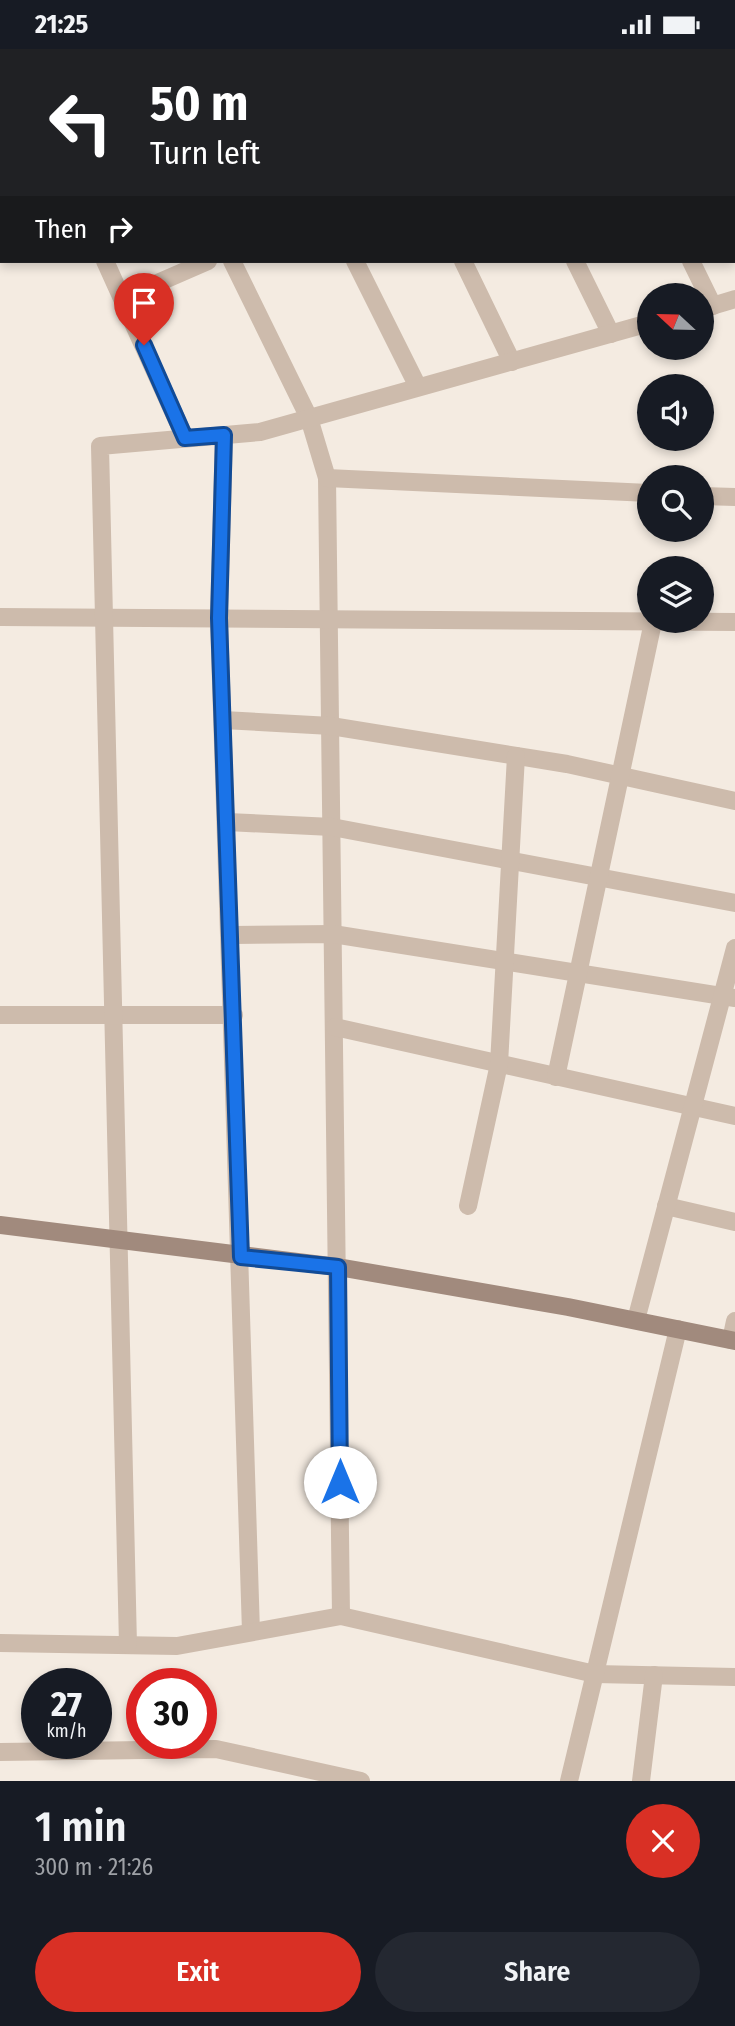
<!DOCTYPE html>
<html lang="en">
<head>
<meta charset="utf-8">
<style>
  :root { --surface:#171b24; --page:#242831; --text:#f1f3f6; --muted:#9ea1a6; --accent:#d93025 }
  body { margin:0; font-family:"Fira Sans Condensed",sans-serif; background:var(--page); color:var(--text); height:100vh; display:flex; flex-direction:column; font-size:26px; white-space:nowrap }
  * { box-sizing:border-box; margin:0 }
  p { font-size:23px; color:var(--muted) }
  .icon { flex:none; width:38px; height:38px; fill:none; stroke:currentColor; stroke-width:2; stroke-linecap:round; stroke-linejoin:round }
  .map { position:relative; height:1732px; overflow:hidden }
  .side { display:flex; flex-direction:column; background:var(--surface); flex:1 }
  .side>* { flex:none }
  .top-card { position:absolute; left:0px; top:0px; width:735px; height:214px; box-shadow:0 4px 10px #0003; background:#202124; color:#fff; overflow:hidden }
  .needle { width:46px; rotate:292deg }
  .buttons { position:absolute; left:637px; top:234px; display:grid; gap:14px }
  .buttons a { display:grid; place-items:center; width:77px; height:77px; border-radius:50%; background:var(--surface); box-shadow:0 4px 10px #0003; font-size:35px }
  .speed { position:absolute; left:21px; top:1619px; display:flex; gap:14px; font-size:35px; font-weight:700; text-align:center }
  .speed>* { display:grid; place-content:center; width:91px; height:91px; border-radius:50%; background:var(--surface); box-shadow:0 4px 10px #0003; line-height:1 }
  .speed small { font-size:18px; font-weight:400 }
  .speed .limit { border:10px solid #d22; background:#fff; color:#111 }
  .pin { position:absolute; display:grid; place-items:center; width:60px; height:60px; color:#fff; margin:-72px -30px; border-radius:50% 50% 50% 0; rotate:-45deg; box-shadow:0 0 7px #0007 }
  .pin .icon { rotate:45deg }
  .me { position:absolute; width:77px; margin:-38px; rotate:0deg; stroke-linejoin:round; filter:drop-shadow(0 0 5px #0008) }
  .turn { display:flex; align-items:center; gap:24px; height:147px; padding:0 35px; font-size:32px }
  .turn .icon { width:91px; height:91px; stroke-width:2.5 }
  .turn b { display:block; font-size:49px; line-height:60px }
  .then { display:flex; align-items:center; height:66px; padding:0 35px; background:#0003; gap:14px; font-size:26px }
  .round { display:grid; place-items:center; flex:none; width:74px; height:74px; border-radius:37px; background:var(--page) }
  .overview { display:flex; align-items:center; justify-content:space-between; height:119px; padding:0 35px }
  h1 { font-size:42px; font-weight:600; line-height:52px }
  .primary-button { display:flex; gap:14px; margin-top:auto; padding:14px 35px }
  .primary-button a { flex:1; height:80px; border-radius:42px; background:var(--accent); color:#fff; font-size:28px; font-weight:600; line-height:80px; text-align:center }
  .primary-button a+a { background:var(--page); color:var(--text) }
  .status { display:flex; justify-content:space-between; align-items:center; height:49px; padding:0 35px; background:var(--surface); direction:ltr }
  .status svg { height:19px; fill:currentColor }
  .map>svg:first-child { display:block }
</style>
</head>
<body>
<div class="status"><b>21:25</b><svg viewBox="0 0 49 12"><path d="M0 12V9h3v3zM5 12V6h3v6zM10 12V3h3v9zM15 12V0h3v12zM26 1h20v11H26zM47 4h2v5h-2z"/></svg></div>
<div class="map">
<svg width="735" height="1732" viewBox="0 0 735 1732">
  <rect width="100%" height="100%" fill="#f4ebe1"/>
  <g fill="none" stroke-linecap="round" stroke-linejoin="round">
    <g stroke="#cdbbac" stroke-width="18">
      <polyline points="5,0 6,2"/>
      <polyline points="128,0 129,2"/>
      <polyline points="249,0 250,2"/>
      <polyline points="362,0 362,2"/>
      <polyline points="470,0 471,2"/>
      <polyline points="585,0 586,2"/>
      <polyline points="631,2 635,0"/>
      <polyline points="105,212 185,389"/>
      <polyline points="232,212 309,369 327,429 341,1567"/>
      <polyline points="355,212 418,338"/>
      <polyline points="463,212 512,313"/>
      <polyline points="575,212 611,285"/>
      <polyline points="691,212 713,257"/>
      <polyline points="123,249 208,212"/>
      <polyline points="702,260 735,250"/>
      <polyline points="224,386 219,569 251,1583"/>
      <polyline points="327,429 649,444"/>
      <polyline points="702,447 735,448"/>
      <polyline points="0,568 735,573"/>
      <polyline points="223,671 331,677 567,715 735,752"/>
      <polyline points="227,773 332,778 735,854"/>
      <polyline points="231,886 333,885 735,949"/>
      <polyline points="0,966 234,966"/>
      <polyline points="335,978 735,1067"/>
      <polyline points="556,1028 653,573"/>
      <polyline points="468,1157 499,1015 516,707"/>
      <polyline points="666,1157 735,1173"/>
      <polyline points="636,1271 735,899"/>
      <polyline points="731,1291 735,1272"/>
      <polyline points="0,1594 177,1597 341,1567 595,1625 735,1628"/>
      <polyline points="128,1596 100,397 260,383 649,274"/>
      <polyline points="0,1703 216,1700 361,1732"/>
      <polyline points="569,1732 678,1280"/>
      <polyline points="641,1732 654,1626"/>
    </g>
    <g stroke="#cdbbac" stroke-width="18">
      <polyline points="704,0 705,2"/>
      <polyline points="733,59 735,62"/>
    </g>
    <polyline stroke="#a18a7d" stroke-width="18" points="0,1176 338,1218 568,1258 735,1292"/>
  </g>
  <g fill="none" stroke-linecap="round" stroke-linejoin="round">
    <defs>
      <polyline id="route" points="144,296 185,389 224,386 219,569 241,1208 338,1218 340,1433"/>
    </defs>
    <use href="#route" stroke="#114b97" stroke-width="18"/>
    <use href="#route" stroke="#1a73e8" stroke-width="12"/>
  </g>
</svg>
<div class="buttons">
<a><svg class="needle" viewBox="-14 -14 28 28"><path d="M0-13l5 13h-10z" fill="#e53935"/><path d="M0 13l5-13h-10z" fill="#9ea1a6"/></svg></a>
<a><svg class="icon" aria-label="sound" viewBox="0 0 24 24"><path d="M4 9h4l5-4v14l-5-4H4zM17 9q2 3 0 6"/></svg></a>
<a><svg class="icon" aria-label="search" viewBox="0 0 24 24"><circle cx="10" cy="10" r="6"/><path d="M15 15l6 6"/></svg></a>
<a><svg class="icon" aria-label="layers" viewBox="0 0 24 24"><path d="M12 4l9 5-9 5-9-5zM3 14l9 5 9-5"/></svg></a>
</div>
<div class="speed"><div>27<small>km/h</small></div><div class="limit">30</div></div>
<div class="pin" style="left:144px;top:296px;background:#d93025"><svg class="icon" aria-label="arrive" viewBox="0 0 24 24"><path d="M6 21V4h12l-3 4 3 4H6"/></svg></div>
<svg class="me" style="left:340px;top:1433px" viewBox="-20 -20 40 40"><circle r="19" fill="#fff"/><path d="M0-13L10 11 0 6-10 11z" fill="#1a73e8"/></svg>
<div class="top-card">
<div class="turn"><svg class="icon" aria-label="left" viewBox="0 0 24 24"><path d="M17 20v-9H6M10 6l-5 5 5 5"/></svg><div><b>50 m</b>Turn left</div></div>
<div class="then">Then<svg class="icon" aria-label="right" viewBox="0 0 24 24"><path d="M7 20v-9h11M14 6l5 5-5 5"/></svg></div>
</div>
</div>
<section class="side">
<div class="overview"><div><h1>1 min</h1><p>300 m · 21:26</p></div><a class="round" style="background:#d93025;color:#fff"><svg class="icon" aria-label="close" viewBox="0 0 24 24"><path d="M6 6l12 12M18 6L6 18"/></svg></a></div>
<div class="primary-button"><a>Exit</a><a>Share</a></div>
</section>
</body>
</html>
